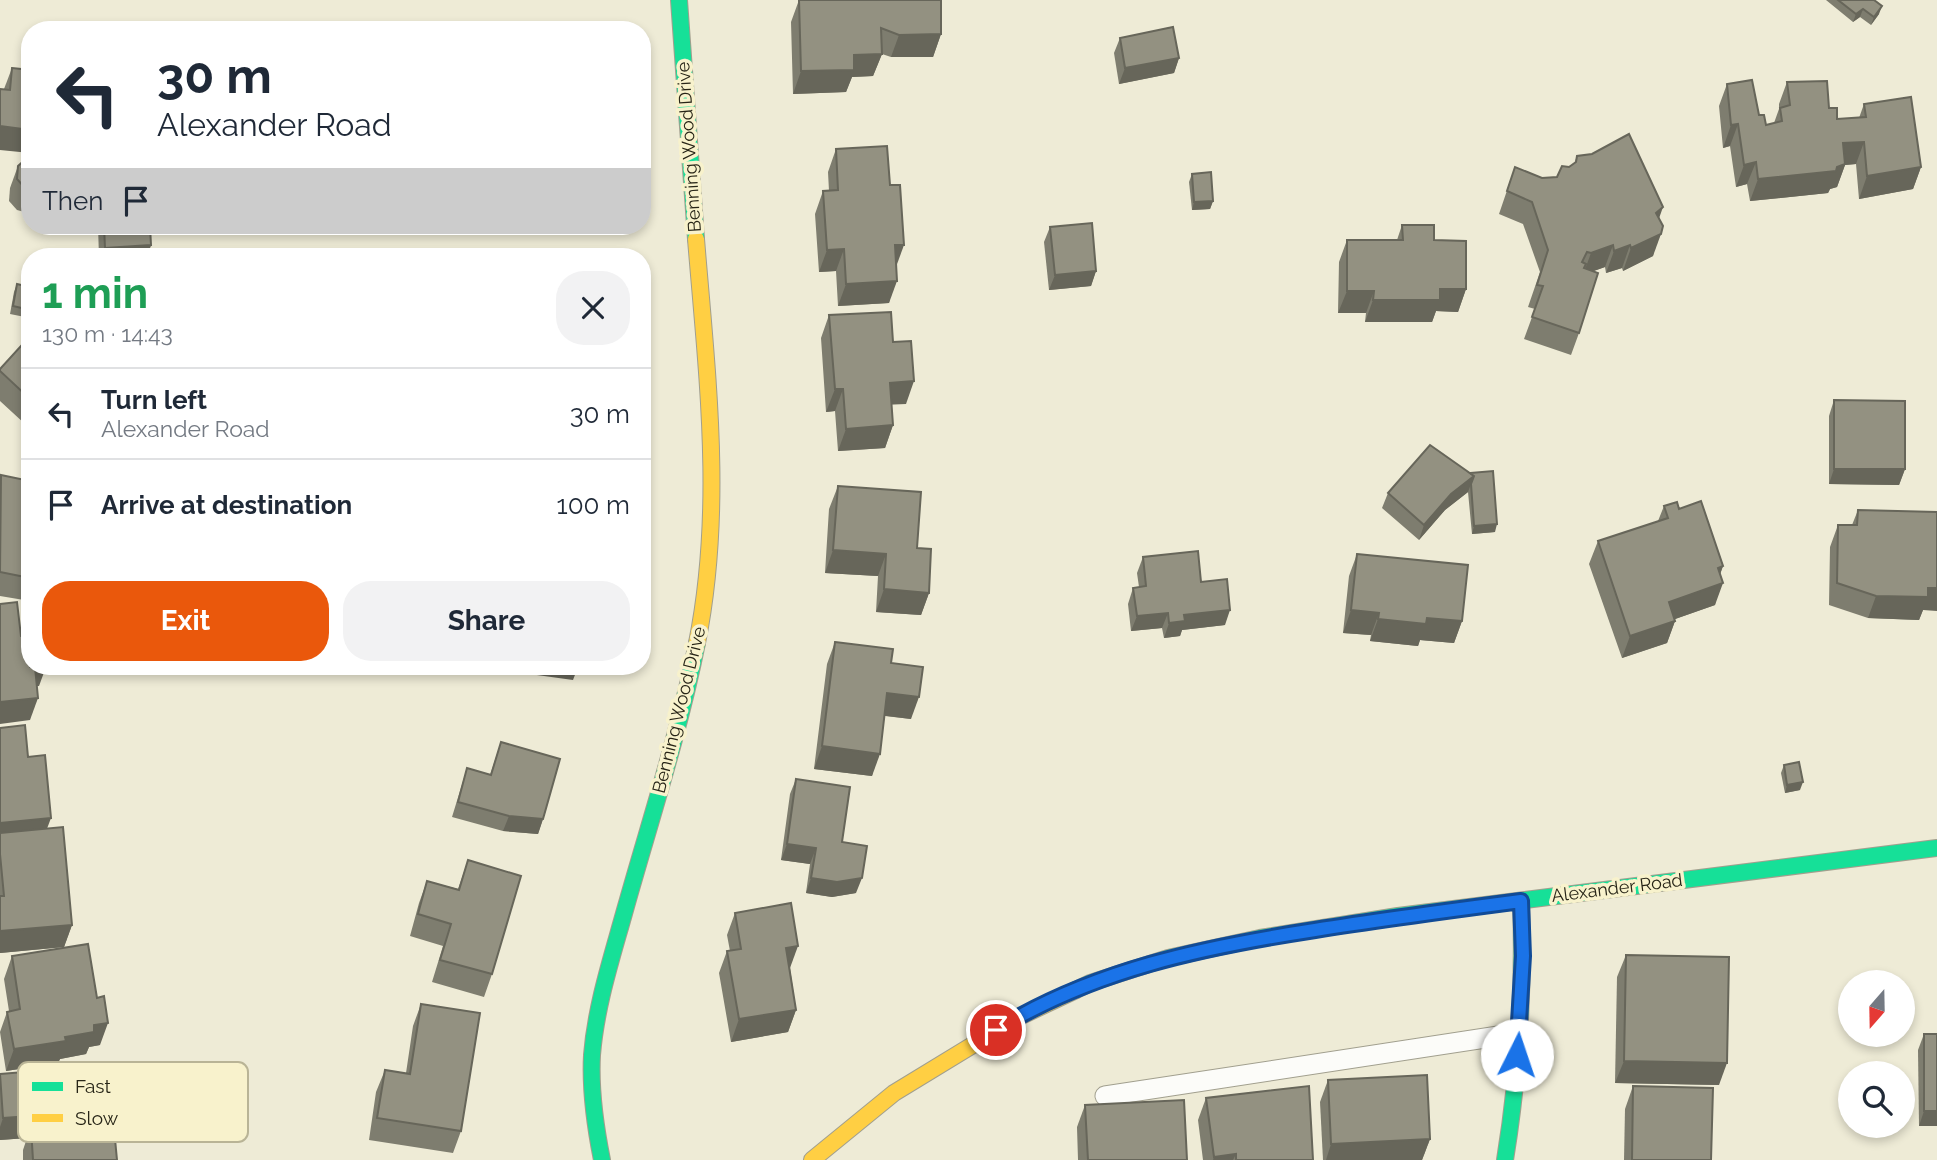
<!DOCTYPE html>
<html lang="en">
<head>
<meta charset="utf-8">
<style>
  :root { --surface:#fff; --page:#f2f2f3; --text:#1f2937; --muted:#747a83; --line:#e0e1e3; --accent:#ea580c }
  body { margin:0; font-family:Raleway,sans-serif; background:var(--page); color:var(--text); height:100vh; display:flex; flex-direction:column; font-size:26px; white-space:nowrap }
  * { box-sizing:border-box; margin:0 }
  p { font-size:23px; color:var(--muted) }
  .icon { flex:none; width:38px; height:38px; fill:none; stroke:currentColor; stroke-width:2; stroke-linecap:round; stroke-linejoin:round }
  .map { position:relative; flex:1; overflow:hidden }
  .drawer { position:absolute; left:21px; top:248px; width:630px; height:427px; display:flex; flex-direction:column; background:var(--surface); border-radius:28px; box-shadow:0 4px 10px #0003 }
  .drawer>* { flex:none }
  .hud { position:absolute; left:21px; top:21px; width:630px; height:214px; border-radius:28px; box-shadow:0 4px 10px #0003; background:#fff; color:var(--text); overflow:hidden }
  .needle { width:46px; rotate:200deg }
  .tools { position:absolute; left:1838px; top:970px; display:grid; gap:14px }
  .tools a { display:grid; place-items:center; width:77px; height:77px; border-radius:50%; background:var(--surface); box-shadow:0 4px 10px #0003; font-size:35px }
  .pin { position:absolute; display:grid; place-items:center; width:60px; height:60px; color:#fff; margin:-30px; border:4px solid #fff; border-radius:50%; box-shadow:0 2px 7px #0007 }
  .me { position:absolute; width:77px; margin:-38px; rotate:4deg; stroke-linejoin:round; filter:drop-shadow(0 0 5px #0008) }
  .turn { display:flex; align-items:center; gap:24px; height:147px; padding:0 21px; font-size:32px }
  .turn .icon { width:91px; height:91px; stroke-width:2.5 }
  .turn b { display:block; font-size:49px; line-height:60px }
  .then { display:flex; align-items:center; height:66px; padding:0 21px; background:#0003; gap:14px; font-size:26px }
  .round { display:grid; place-items:center; flex:none; width:74px; height:74px; border-radius:28px; background:var(--page) }
  .head { display:flex; align-items:center; justify-content:space-between; height:119px; padding:0 21px }
  h1 { font-size:42px; font-weight:700; line-height:52px; color:#1e9e55 }
  .action { display:flex; gap:14px; margin-top:auto; padding:14px 21px }
  .action a { flex:1; height:80px; border-radius:28px; background:var(--accent); color:#fff; font-size:28px; font-weight:700; line-height:80px; text-align:center }
  .action a+a { background:var(--page); color:var(--text) }
  ul { padding:0; list-style:none }
  li { display:flex; align-items:center; gap:21px; height:91px; padding:0 21px; border-top:2px solid var(--line) }
  li div { flex:1 }
  li b { display:block; font-size:26px }
  li em { font-style:normal }
  .map>svg:first-child { display:block }
</style>
</head>
<body>
<div class="map">
<svg width="1937" height="1160" viewBox="0 0 1937 1160">
  <rect width="100%" height="100%" fill="#eeebd6"/>
  <g fill="none" stroke-linecap="round" stroke-linejoin="round">
    <defs>
      <polyline id="lane" points="1105,1096 1518,1033"/>
      <g id="fast">
        <polyline points="679,0 696,239"/>
        <polyline points="1076,990 1090,983 1168,958 1260,938 1398,916 1937,848"/>
        <path d="M 602,1160 C 595,1125 590,1091 592,1055 C 596,1005 612,957 625,910 C 650,821 679,733 697,643"/>
        <path d="M 1505,1160 C 1519,1074 1524,988 1521,901"/>
      </g>
      <g id="slow">
        <path d="M 696,239 C 707,375 724,508 697,643"/>
        <polyline points="812,1160 894,1093 1017,1018 1076,990"/>
      </g>
    </defs>
    <use href="#lane" stroke="#a19f8e" stroke-width="21"/>
    <use href="#fast" stroke="#a19f8e" stroke-width="18"/>
    <use href="#slow" stroke="#a19f8e" stroke-width="18"/>
    <use href="#lane" stroke="#fcfcf9" stroke-width="19"/>
    <use href="#fast" stroke="#16e098" stroke-width="16"/>
    <use href="#slow" stroke="#ffcf43" stroke-width="16"/>
  </g>
  <g fill="#7e7d6f">
    <polygon points="799,0 941,34 933,57 891,57 882,54 873,76 852,77 846,92 793,94 791,22"/>
    <polygon points="1826,0 1874,0 1879,14 1871,25 1860,17 1853,22"/>
    <polygon points="1120,38 1179,58 1174,73 1119,84 1114,53"/>
    <polygon points="12,68 30,70 0,150 4,89"/>
    <polygon points="1787,82 1829,108 1837,119 1859,118 1864,104 1921,167 1913,189 1859,199 1856,164 1845,165 1837,187 1830,189 1828,193 1750,201 1747,184 1736,187 1730,146 1723,148 1719,106 1727,84 1759,115 1766,125 1774,123 1779,109 1779,104"/>
    <polygon points="836,149 896,267 889,303 838,306 836,271 819,272 815,214 823,191 829,191 828,172"/>
    <polygon points="1577,156 1659,218 1653,256 1623,271 1622,268 1606,273 1605,267 1593,271 1579,333 1571,355 1524,339 1535,309 1528,307 1540,272 1523,224 1499,214 1515,167 1542,178 1557,177 1574,164"/>
    <polygon points="30,158 30,211 28,213 17,210 9,201 10,188 18,166"/>
    <polygon points="1192,174 1213,201 1210,209 1192,210 1189,182"/>
    <polygon points="1402,225 1434,240 1466,289 1458,312 1436,311 1432,322 1365,322 1366,313 1338,313 1339,262 1347,240 1397,240"/>
    <polygon points="98,226 150,226 151,245 147,257 99,257"/>
    <polygon points="1050,227 1096,271 1091,286 1049,290 1044,242"/>
    <polygon points="17,284 30,287 30,318 10,314 14,292"/>
    <polygon points="829,315 893,342 906,404 891,404 893,425 885,448 838,451 835,411 826,412 821,338"/>
    <polygon points="30,336 30,470 21,470 25,424 0,401 0,369"/>
    <polygon points="1834,400 1905,469 1899,485 1829,484 1829,416"/>
    <polygon points="1470,474 1495,532 1472,534 1468,492 1445,510 1419,540 1382,508 1388,493"/>
    <polygon points="0,478 30,481 30,601 0,596"/>
    <polygon points="838,486 917,548 929,593 921,615 876,612 878,576 825,573 829,509"/>
    <polygon points="1664,506 1679,509 1723,566 1720,574 1715,605 1675,619 1675,621 1667,643 1622,658 1589,564 1598,541 1658,521"/>
    <polygon points="1858,510 1923,610 1919,620 1868,618 1829,605 1830,547 1838,525 1852,525"/>
    <polygon points="1357,554 1462,621 1454,643 1420,640 1418,646 1370,641 1371,635 1343,633 1349,576"/>
    <polygon points="1143,557 1201,582 1225,625 1182,630 1180,636 1164,638 1162,628 1131,631 1128,604 1133,588 1139,587 1137,573"/>
    <polygon points="835,642 891,663 911,719 885,716 872,776 814,769 827,664"/>
    <polygon points="0,728 28,757 72,925 64,947 0,953"/>
    <polygon points="501,742 543,819 538,834 503,831 452,817 467,768 490,775"/>
    <polygon points="1784,765 1800,790 1785,793 1781,773"/>
    <polygon points="796,779 842,842 856,893 832,897 806,893 810,864 781,860 790,794"/>
    <polygon points="468,860 492,974 484,997 432,982 443,946 410,936 419,903 427,881 458,889"/>
    <polygon points="735,913 790,968 796,1010 788,1032 731,1042 719,973 727,951 730,951 727,935"/>
    <polygon points="1626,955 1719,1085 1615,1083 1617,977"/>
    <polygon points="12,956 100,1045 89,1047 86,1054 60,1059 58,1063 6,1071 0,1032 7,1012 9,1011 4,979"/>
    <polygon points="421,1004 461,1131 453,1153 369,1140 376,1092 385,1070 406,1073 413,1026"/>
    <polygon points="1924,1034 1937,1034 1937,1126 1919,1126 1918,1050"/>
    <polygon points="0,1074 117,1160 23,1160 23,1150 27,1138 0,1140"/>
    <polygon points="1328,1080 1430,1139 1422,1160 1323,1160 1320,1102"/>
    <polygon points="1633,1086 1711,1160 1624,1160 1625,1109"/>
    <polygon points="1206,1098 1313,1160 1203,1160 1198,1120"/>
    <polygon points="1085,1105 1187,1160 1078,1160 1077,1127"/>
  </g>
  <g fill="#67665a">
    <polygon points="1882,6 1879,14 1871,25 1874,17"/>
    <polygon points="1863,9 1860,17 1853,22 1856,14"/>
    <polygon points="941,34 933,57 891,57 899,35"/>
    <polygon points="882,54 873,76 852,77 846,92 793,94 801,71 854,55"/>
    <polygon points="1179,58 1174,73 1119,84 1125,68"/>
    <polygon points="1738,124 1730,146 1723,148 1731,125"/>
    <polygon points="0,126 30,130 30,153 0,150"/>
    <polygon points="1864,142 1856,164 1845,165 1837,187 1830,189 1828,193 1750,201 1758,179 1837,167 1843,143"/>
    <polygon points="1756,162 1747,184 1736,187 1744,165"/>
    <polygon points="1921,167 1913,189 1859,199 1867,176"/>
    <polygon points="1213,201 1210,209 1192,210 1194,202"/>
    <polygon points="1663,207 1655,230 1656,213"/>
    <polygon points="1661,234 1653,256 1623,271 1631,248"/>
    <polygon points="151,245 147,257 101,257 105,248"/>
    <polygon points="895,245 904,245 896,267"/>
    <polygon points="1613,245 1605,267 1583,275 1591,253"/>
    <polygon points="1630,245 1622,268 1606,273 1614,251"/>
    <polygon points="844,249 836,271 819,272 827,250"/>
    <polygon points="1096,271 1091,286 1049,290 1055,275"/>
    <polygon points="897,281 889,303 838,306 846,284"/>
    <polygon points="1440,289 1466,289 1458,312 1436,311 1432,322 1365,322 1373,300"/>
    <polygon points="1347,291 1374,291 1366,313 1338,313"/>
    <polygon points="914,381 906,404 882,405 890,383"/>
    <polygon points="835,389 843,389 835,411 826,412"/>
    <polygon points="893,425 885,448 838,451 846,429"/>
    <polygon points="29,447 30,470 21,470"/>
    <polygon points="1834,469 1905,469 1899,485 1829,484"/>
    <polygon points="1474,476 1468,492 1445,510 1419,540 1424,525 1451,494"/>
    <polygon points="1497,524 1495,532 1472,534 1474,526"/>
    <polygon points="833,550 886,554 878,576 825,573"/>
    <polygon points="1723,566 1716,586 1723,583 1715,605 1661,624 1669,602 1718,568"/>
    <polygon points="1928,588 1937,588 1937,611 1923,610 1919,620 1868,618 1876,596"/>
    <polygon points="884,589 929,593 921,615 876,612"/>
    <polygon points="1230,610 1225,625 1182,630 1180,636 1164,638 1169,623 1184,615"/>
    <polygon points="1351,610 1379,613 1371,635 1343,633"/>
    <polygon points="1168,613 1162,628 1131,631 1137,616"/>
    <polygon points="1427,618 1462,621 1454,643 1420,640 1418,646 1370,641 1378,619"/>
    <polygon points="1675,621 1667,643 1622,658 1630,636"/>
    <polygon points="34,667 46,667 39,686 27,687"/>
    <polygon points="517,667 578,667 573,680 515,672"/>
    <polygon points="887,693 919,697 911,719 879,715"/>
    <polygon points="38,698 30,720 0,724 0,702"/>
    <polygon points="822,746 880,754 872,776 814,769"/>
    <polygon points="1803,782 1800,790 1785,793 1787,785"/>
    <polygon points="509,816 543,819 538,834 503,831"/>
    <polygon points="51,818 45,834 0,838 0,823"/>
    <polygon points="787,844 816,848 810,864 781,860"/>
    <polygon points="811,878 862,878 856,893 832,897 806,893"/>
    <polygon points="72,925 64,947 0,953 0,931"/>
    <polygon points="798,946 790,968 778,970 786,948"/>
    <polygon points="796,1010 788,1032 731,1042 739,1019"/>
    <polygon points="108,1023 100,1045 89,1047 86,1054 60,1059 58,1063 6,1071 14,1049 94,1025"/>
    <polygon points="1624,1061 1727,1063 1719,1085 1615,1083"/>
    <polygon points="1924,1111 1937,1111 1937,1126 1919,1126"/>
    <polygon points="43,1115 35,1137 31,1128 27,1138 0,1140 0,1127 3,1118"/>
    <polygon points="1430,1139 1422,1160 1326,1160 1331,1144"/>
    <polygon points="1236,1154 1233,1160 1213,1160 1214,1157"/>
  </g>
  <g fill="#939181" stroke="#67665a" stroke-width="2">
    <polygon points="799,0 941,0 941,34 899,35 881,28 882,54 854,55 854,70 801,71"/>
    <polygon points="1838,0 1874,0 1882,6 1874,17 1863,9 1856,14"/>
    <polygon points="1173,27 1179,58 1125,68 1120,38"/>
    <polygon points="12,68 30,70 30,130 0,126 0,89 10,90"/>
    <polygon points="1752,80 1759,115 1764,115 1766,125 1782,121 1780,108 1790,105 1787,82 1827,81 1829,108 1837,108 1837,119 1866,117 1864,104 1911,97 1921,167 1867,176 1864,142 1843,143 1845,164 1837,167 1836,171 1758,179 1756,162 1744,165 1738,124 1731,125 1727,84"/>
    <polygon points="1629,134 1663,207 1656,213 1663,226 1661,234 1631,248 1630,245 1614,251 1613,245 1591,253 1587,252 1582,262 1586,264 1584,268 1598,273 1579,333 1532,317 1543,286 1537,285 1548,250 1532,202 1507,191 1515,167 1542,178 1557,177 1562,166 1569,167 1576,162 1577,156 1592,154"/>
    <polygon points="887,146 890,185 900,185 904,245 895,245 897,281 846,284 844,249 827,250 823,191 838,190 836,149"/>
    <polygon points="27,158 30,158 30,189 25,188 17,179 18,166"/>
    <polygon points="1211,172 1213,201 1194,202 1192,174"/>
    <polygon points="1092,223 1096,271 1055,275 1050,227"/>
    <polygon points="1402,225 1434,225 1434,240 1466,241 1466,289 1440,289 1440,300 1373,300 1374,291 1347,291 1347,240 1403,240"/>
    <polygon points="104,226 150,226 151,245 105,248"/>
    <polygon points="17,284 30,287 30,310 13,306"/>
    <polygon points="891,312 893,342 911,341 914,381 890,383 893,425 846,429 843,389 835,389 829,315"/>
    <polygon points="30,336 30,399 0,371 0,369"/>
    <polygon points="1834,400 1905,401 1905,469 1834,469"/>
    <polygon points="1430,445 1474,476 1451,494 1424,525 1388,493"/>
    <polygon points="1493,471 1497,524 1474,526 1471,484 1474,476 1470,473"/>
    <polygon points="1,475 30,481 30,578 0,572"/>
    <polygon points="838,486 921,492 917,548 931,549 929,593 884,589 886,554 833,550"/>
    <polygon points="1701,501 1723,566 1718,568 1723,583 1669,602 1675,621 1630,636 1598,541 1668,518 1664,506 1677,502 1679,509"/>
    <polygon points="1858,510 1937,512 1937,588 1928,588 1928,597 1876,596 1837,583 1838,525 1857,525"/>
    <polygon points="1198,551 1201,582 1227,579 1230,610 1184,615 1185,621 1169,623 1168,613 1137,616 1133,588 1146,586 1143,557"/>
    <polygon points="1357,554 1468,565 1462,621 1427,618 1426,624 1378,619 1379,613 1351,610"/>
    <polygon points="17,602 21,636 30,635 30,667 35,667 38,698 0,702 0,604"/>
    <polygon points="835,642 893,649 891,663 923,667 919,697 887,693 880,754 822,746"/>
    <polygon points="25,725 28,757 45,755 51,818 0,823 0,728"/>
    <polygon points="501,742 560,759 543,819 509,816 458,802 467,768 491,775"/>
    <polygon points="1799,762 1803,782 1787,785 1784,765"/>
    <polygon points="796,779 850,787 842,842 867,846 862,878 837,882 811,878 816,848 787,844"/>
    <polygon points="63,827 72,925 0,931 0,896 4,896 0,854 0,833"/>
    <polygon points="468,860 521,876 492,974 440,960 451,924 418,914 427,881 459,890"/>
    <polygon points="791,903 798,946 786,948 796,1010 739,1019 727,951 741,949 735,913"/>
    <polygon points="88,944 97,998 104,996 108,1023 94,1025 94,1032 65,1037 66,1041 14,1049 7,1012 20,1009 12,956"/>
    <polygon points="1626,955 1729,957 1727,1063 1624,1061"/>
    <polygon points="421,1004 480,1013 461,1131 377,1118 385,1070 410,1074"/>
    <rect x="1924" y="1034" width="13" height="77"/>
    <polygon points="108,1065 117,1160 33,1160 31,1128 44,1127 43,1115 3,1118 0,1074"/>
    <polygon points="1427,1075 1430,1139 1331,1144 1328,1080"/>
    <polygon points="1309,1086 1313,1160 1236,1160 1236,1154 1214,1157 1206,1098"/>
    <polygon points="1633,1086 1713,1088 1711,1160 1632,1160"/>
    <polygon points="1184,1100 1187,1160 1088,1160 1085,1105"/>
  </g>
  <g fill="none" stroke-linecap="round" stroke-linejoin="round">
    <defs>
      <path id="route" d="M 996,1030 C 1093,970 1204,947 1315,930 C 1383,919 1452,910 1521,901 L 1523,956 L 1517,1055"/>
    </defs>
    <use href="#route" stroke="#114b97" stroke-width="18"/>
    <use href="#route" stroke="#1a73e8" stroke-width="12"/>
  </g>
  <g text-anchor="middle" stroke-width="7" stroke-linejoin="round" paint-order="stroke">
    <g font-size="18" fill="#272517" stroke="#f8f2cc">
      <text transform="translate(689 147) rotate(-94)" y="6">Benning Wood Drive</text>
      <text transform="translate(679 710) rotate(-76)" y="6">Benning Wood Drive</text>
      <text transform="translate(1617 888) rotate(-7)" y="6">Alexander Road</text>
    </g>
  </g>
  <rect x="18" y="1062" width="230" height="80" rx="10" fill="#f8f2cc" stroke="#b9b496" stroke-width="2"/>
  <rect x="32" y="1082" width="31" height="9" fill="#16e098"/>
  <rect x="32" y="1114" width="31" height="8" fill="#ffcf43"/>
  <g font-size="19" fill="#272517">
    <text x="75" y="1093">Fast</text>
    <text x="75" y="1125">Slow</text>
  </g>
</svg>
<div class="tools">
<a><svg class="needle" viewBox="-14 -14 28 28"><path d="M0-13l5 13h-10z" fill="#e53935"/><path d="M0 13l5-13h-10z" fill="#747a83"/></svg></a>
<a><svg class="icon" aria-label="search" viewBox="0 0 24 24"><circle cx="10" cy="10" r="6"/><path d="M15 15l6 6"/></svg></a>
</div>
<div class="pin" style="left:996px;top:1030px;background:#d93025"><svg class="icon" aria-label="arrive" viewBox="0 0 24 24"><path d="M6 21V4h12l-3 4 3 4H6"/></svg></div>
<svg class="me" style="left:1517px;top:1055px" viewBox="-20 -20 40 40"><circle r="19" fill="#fff"/><path d="M0-13L10 11 0 6-10 11z" fill="#1a73e8"/></svg>
<div class="hud">
<div class="turn"><svg class="icon" aria-label="left" viewBox="0 0 24 24"><path d="M17 20v-9H6M10 6l-5 5 5 5"/></svg><div><b>30 m</b>Alexander Road</div></div>
<div class="then">Then<svg class="icon" aria-label="arrive" viewBox="0 0 24 24"><path d="M6 21V4h12l-3 4 3 4H6"/></svg></div>
</div>
<section class="drawer">
<div class="head"><div><h1>1 min</h1><p>130 m · 14:43</p></div><a class="round"><svg class="icon" aria-label="close" viewBox="0 0 24 24"><path d="M6 6l12 12M18 6L6 18"/></svg></a></div>
<ul>
<li><svg class="icon" aria-label="left" viewBox="0 0 24 24"><path d="M17 20v-9H6M10 6l-5 5 5 5"/></svg><div><b>Turn left</b><p>Alexander Road</p></div><em>30 m</em></li>
<li><svg class="icon" aria-label="arrive" viewBox="0 0 24 24"><path d="M6 21V4h12l-3 4 3 4H6"/></svg><div><b>Arrive at destination</b></div><em>100 m</em></li>
</ul>
<div class="action"><a>Exit</a><a>Share</a></div>
</section>
</div>
</body>
</html>
